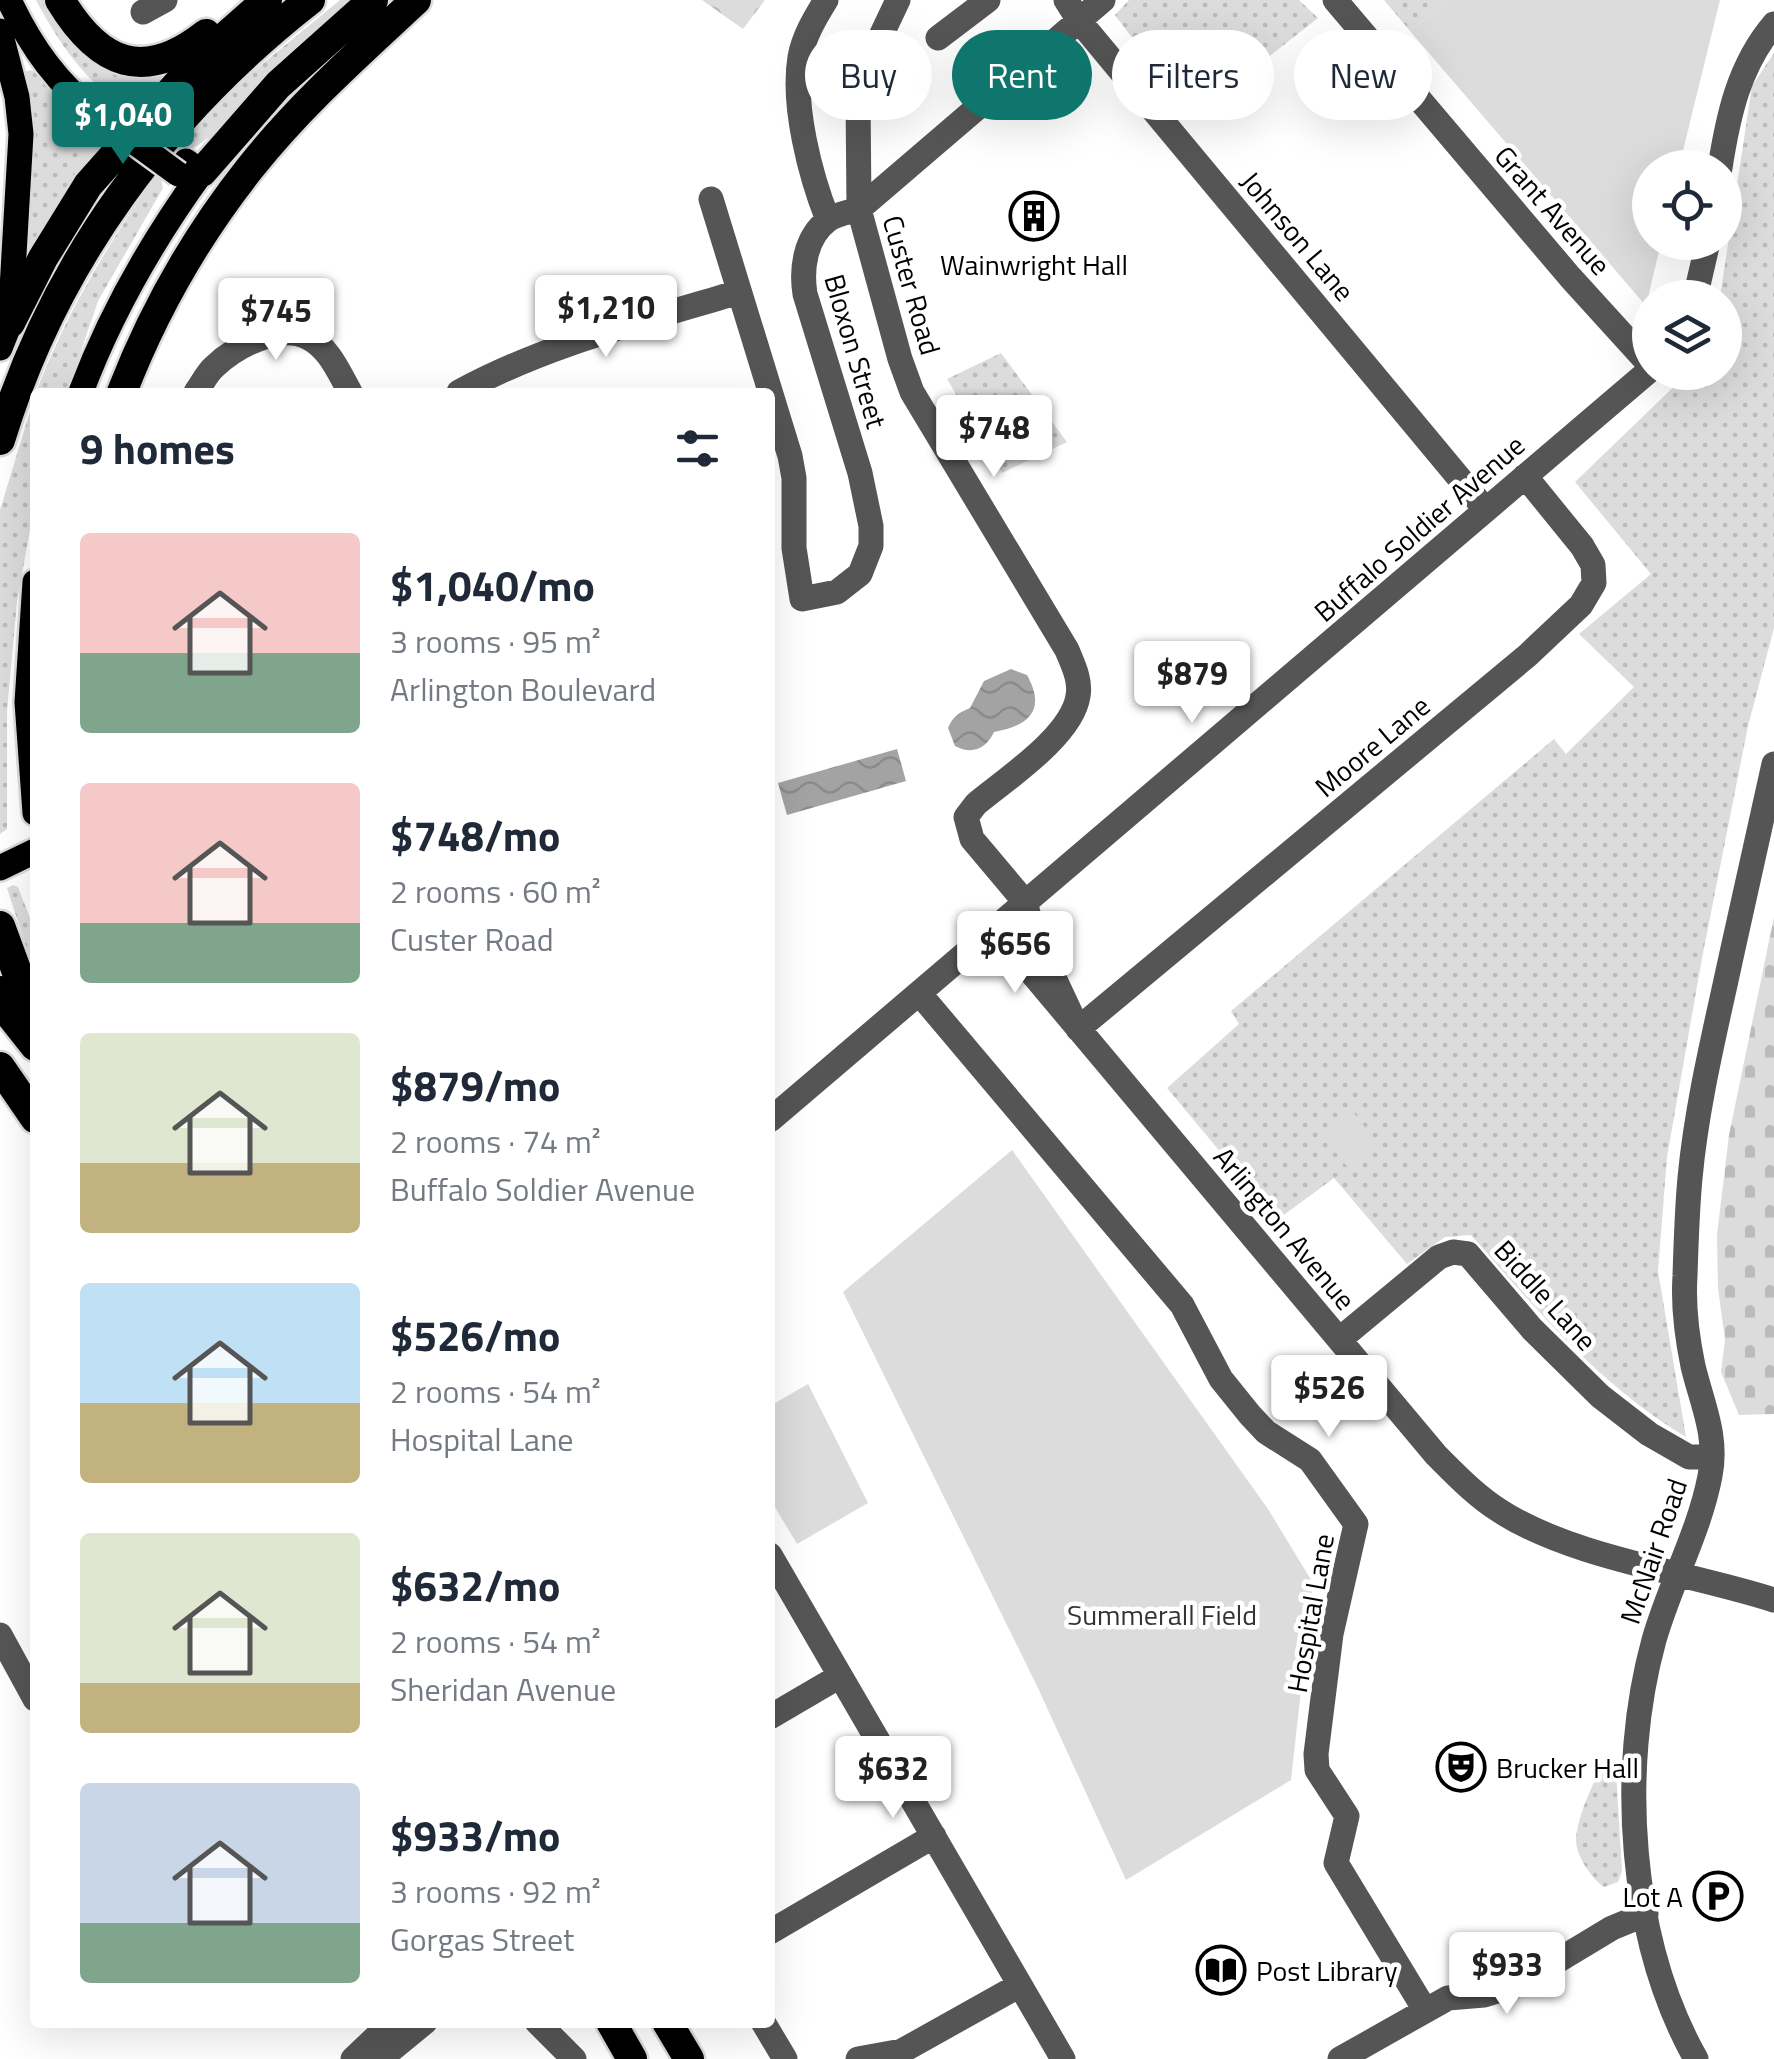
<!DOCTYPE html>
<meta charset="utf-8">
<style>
body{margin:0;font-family:"Titillium Web",sans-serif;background:#f2f2f3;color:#1f2937;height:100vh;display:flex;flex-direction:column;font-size:38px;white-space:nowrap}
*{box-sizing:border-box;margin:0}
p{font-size:32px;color:#747a83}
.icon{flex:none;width:55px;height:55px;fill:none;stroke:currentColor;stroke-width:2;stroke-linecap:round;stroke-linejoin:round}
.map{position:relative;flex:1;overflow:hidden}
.side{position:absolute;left:30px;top:388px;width:745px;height:1640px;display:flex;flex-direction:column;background:#fff;border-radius:10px;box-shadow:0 10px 40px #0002}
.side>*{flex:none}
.top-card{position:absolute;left:805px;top:30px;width:818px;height:90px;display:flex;gap:20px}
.tools{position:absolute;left:1632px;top:150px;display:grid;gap:20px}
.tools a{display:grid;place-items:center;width:110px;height:110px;border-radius:50%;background:#fff;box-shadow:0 10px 40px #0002;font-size:50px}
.price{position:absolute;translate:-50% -85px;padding:0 22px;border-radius:10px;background:#fff;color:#222;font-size:32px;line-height:65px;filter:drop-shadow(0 2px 5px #0008)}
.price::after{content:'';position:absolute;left:50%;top:60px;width:30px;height:22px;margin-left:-15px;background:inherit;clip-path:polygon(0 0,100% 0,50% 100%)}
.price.active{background:#0f766e;color:#fff}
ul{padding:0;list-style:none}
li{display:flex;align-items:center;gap:30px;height:250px;padding:0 50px}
li span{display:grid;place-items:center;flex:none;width:280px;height:200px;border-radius:10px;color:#555}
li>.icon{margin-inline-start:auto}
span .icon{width:120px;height:120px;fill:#fffc;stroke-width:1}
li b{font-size:42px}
h2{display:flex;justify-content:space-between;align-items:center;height:120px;padding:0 50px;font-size:42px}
.tag{padding:0 35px;border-radius:45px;background:#fff;box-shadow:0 10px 40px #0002;font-size:35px;line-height:90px}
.tag.active{background:#0f766e;color:#fff}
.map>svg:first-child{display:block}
</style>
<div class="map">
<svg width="1774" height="2059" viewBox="0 0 1774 2059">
<defs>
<pattern id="grass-dots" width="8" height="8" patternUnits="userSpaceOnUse" patternTransform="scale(2.5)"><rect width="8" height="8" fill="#dcdcdc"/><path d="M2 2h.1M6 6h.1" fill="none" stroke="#bbb" stroke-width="1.8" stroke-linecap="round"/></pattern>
<pattern id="forest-crowns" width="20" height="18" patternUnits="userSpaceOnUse" patternTransform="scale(2.5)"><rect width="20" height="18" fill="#dcdcdc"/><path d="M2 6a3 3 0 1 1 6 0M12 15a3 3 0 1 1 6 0" fill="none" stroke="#bbb"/></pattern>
<pattern id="cemetery-stones" width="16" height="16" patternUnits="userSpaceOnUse" patternTransform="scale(2.5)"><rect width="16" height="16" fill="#dcdcdc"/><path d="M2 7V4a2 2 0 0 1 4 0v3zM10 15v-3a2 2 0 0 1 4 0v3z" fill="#bbb"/></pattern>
<pattern id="water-waves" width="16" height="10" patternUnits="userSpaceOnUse" patternTransform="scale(2.5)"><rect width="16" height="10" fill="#a3a3a3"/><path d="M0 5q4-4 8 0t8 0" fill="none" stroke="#8b8b8b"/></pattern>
</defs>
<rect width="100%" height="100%" fill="#fff"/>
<path fill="url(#grass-dots)" d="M36,0h14l19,32 106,36 -144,189 -4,-2 -4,-183 9,-2 42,40 20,14 18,-25c-34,-29 -55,-59 -76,-99z
M340,0h15l-126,123 -42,30 -8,-6 60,-64z
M1129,0h170l19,18 -126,99 -77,-102z
M1384,0h61l-35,31z
M1774,53v575l-26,98 -46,232 -35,199 -9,114 28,166c-86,-51 -149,-127 -215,-202l-26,2 -38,27 -73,-86 -57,42 -110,-132 72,-64 -8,-13 323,-272 12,15 68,-67 -55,-53 72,-60 -76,-92 113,-109 37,-1v-74l-5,-1 32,-211z
M155,177l6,2 2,9 -65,113 -31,91h-31c30,-78 71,-147 119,-215z
M1001,353l66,89 -65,31 -55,-94z
M35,395v107l-18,100 -10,109v118l-7,5v-324z
M13,885l5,2 17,44v44l-28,-87z
M1604,1765h9l3,6 6,100 -4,11 -14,5c-12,-8 -28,-31 -28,-47 1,-22 16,-57 28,-75z"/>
<path fill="url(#forest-crowns)" d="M702,0h63l-22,29z"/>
<path fill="url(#cemetery-stones)" d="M1774,917v497l-35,1 -18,-43 4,-32 -7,-52 -1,-53 12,-100z"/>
<path fill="#dcdcdc" d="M1445,0h275l-41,167 -29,1v74l11,1 -15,63 -236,-275z
M1354,1113l25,32 -30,24 -25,-32z
M1012,1150l256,359 45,74 -22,197 -165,100 -89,-194 -194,-394z
M808,1384l60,119 -71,41 -27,-45v-93z"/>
<path fill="url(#water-waves)" d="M1011,669l16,6c20,36 1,51 -33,57 -8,17 -22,23 -39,14l-7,-18c5,-12 11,-15 22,-20l14,-27z
M897,749l9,32 -119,34 -9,-32z"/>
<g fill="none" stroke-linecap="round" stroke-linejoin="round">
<g stroke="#dbdbdb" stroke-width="30">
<path id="major" d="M9,0c22,47 49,85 91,117
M0,31l17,66 4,37 -11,189 -10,25
M81,392c30,-80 71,-151 121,-220l-16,-11
M35,582l-8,120 8,111
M0,868l35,-17"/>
</g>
<g stroke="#dbdbdb" stroke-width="35">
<path id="highway" d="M60,0c39,65 84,83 146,34
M202,172l76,-87 95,-85
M10,323l33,-65 45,-73 111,-125 68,-60
M122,392c31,-80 74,-156 128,-224 49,-62 109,-115 166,-168
M0,440c54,-178 164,-326 310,-440
M0,926l35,95
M0,991l8,21 27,34
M0,1067l35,51
M611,2022l21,37
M667,2022l22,37"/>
</g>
<path stroke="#555" stroke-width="25" d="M826,0c-11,18 -22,36 -26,57 -8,48 10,118 28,163
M898,0l-36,76 -4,19 1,114 41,150 12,33 155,258c6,15 14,30 11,46 -6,40 -72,83 -102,108l-10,13 6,22 53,63 9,33 44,94
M1066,0l14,22 405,487
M1335,0l235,277 80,88
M143,12l22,-12
M938,38l50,-38
M1720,168c8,-52 19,-103 54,-144
M711,199l79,257 4,22v70l8,51 35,-7 23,-18 11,-28v-20l-11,-53 -55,-179c-4,-25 0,-57 23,-74 8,-6 22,-8 31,-11l244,-209
M1695,298l13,-56
M196,392c6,-8 11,-19 18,-25 21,-20 65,-44 93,-30 22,10 32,36 43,55
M459,392c88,-48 184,-71 280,-100
M994,928l442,527c20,20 40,41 64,56 72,47 191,62 274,89
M919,993l263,312 39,74 29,36 16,17 44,28 46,64 -25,110 -15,120 1,16 30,46 -11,47 89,147
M1078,1029l450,-374 53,-50 13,-22 -1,-18 -11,-19 -57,-70
M770,1120l880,-750
M1340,1339l99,-82 14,-5 15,2 64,75 68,67 49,38 40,23h23
M770,1555l293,504
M0,1635l35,64
M770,1717l70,-41
M770,1932l164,-96
M537,2022l37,37
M763,2022l22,37
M353,2059l39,-37
M380,2059l45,-37
M858,2059l44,-8 118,-66
M1340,2059l108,-61 36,-3 35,-11 93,-56 34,-14
M1696,2059c-67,-119 -78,-289 -42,-419 16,-56 45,-107 56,-164 8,-40 -8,-72 -17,-110 -6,-29 -10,-61 -8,-90 1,-33 2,-66 5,-98 6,-65 21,-130 35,-193 16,-74 33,-148 49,-221"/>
<use href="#major" stroke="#000" stroke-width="25"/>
<use href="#highway" stroke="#000" stroke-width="30"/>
<g stroke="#dbdbdb" stroke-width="30" stroke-linecap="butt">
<path id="major-bridge" d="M100,117l78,57"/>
</g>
<use href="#major-bridge" stroke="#000" stroke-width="25"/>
</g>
<defs>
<g id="building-ring" transform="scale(2.5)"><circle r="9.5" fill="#fff" stroke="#000" stroke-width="1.5"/><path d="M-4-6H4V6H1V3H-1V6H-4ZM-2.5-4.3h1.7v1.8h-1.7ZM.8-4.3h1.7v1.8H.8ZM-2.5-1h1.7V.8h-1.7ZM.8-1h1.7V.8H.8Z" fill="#000"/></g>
<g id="theatre-ring" transform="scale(2.5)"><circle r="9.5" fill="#fff" stroke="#000" stroke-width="1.5"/><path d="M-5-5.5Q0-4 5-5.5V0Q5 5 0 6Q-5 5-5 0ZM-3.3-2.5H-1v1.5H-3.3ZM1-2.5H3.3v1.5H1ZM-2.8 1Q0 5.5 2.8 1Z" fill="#000"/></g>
<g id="parking-ring" transform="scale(2.5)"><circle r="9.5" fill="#fff" stroke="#000" stroke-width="1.5"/><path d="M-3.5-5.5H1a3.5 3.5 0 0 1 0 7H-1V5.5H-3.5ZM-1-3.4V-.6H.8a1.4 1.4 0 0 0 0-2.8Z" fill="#000"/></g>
<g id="library-ring" transform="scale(2.5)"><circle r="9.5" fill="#fff" stroke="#000" stroke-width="1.5"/><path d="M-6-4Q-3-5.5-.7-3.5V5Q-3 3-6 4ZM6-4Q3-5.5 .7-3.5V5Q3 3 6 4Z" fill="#000"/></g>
</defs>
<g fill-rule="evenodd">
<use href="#building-ring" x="1034" y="216"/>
<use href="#theatre-ring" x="1461" y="1767"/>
<use href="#parking-ring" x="1718" y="1896"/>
<use href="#library-ring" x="1221" y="1970"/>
</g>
<g text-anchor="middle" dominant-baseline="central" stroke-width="9" stroke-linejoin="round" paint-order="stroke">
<g font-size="28" fill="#000" stroke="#fff">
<text transform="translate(1553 210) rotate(49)">Grant Avenue</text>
<text transform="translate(1298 236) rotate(50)">Johnson Lane</text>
<text transform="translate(912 285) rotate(74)">Custer Road</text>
<text transform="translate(856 351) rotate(74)">Bloxon Street</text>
<text transform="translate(1419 528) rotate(-41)">Buffalo Soldier Avenue</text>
<text transform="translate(1372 746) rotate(-40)">Moore Lane</text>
<text transform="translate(1285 1228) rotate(50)">Arlington Avenue</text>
<text transform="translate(1546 1295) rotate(48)">Biddle Lane</text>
<text transform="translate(1653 1551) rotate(-71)">McNair Road</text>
<text transform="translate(1310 1613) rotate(-80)">Hospital Lane</text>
</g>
<g font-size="28" fill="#000" stroke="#fff" text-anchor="start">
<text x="1034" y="264" text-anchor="middle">Wainwright Hall</text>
<text x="1496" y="1767">Brucker Hall</text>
<text x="1683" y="1896" text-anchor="end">Lot A</text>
<text x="1256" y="1970">Post Library</text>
</g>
<g font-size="28" fill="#333" stroke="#fff">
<text x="1162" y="1614">Summerall Field</text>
</g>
</g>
</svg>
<div class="tools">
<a><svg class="icon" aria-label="locate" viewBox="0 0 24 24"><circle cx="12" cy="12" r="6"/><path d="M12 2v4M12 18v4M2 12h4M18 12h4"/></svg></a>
<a><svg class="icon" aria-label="layers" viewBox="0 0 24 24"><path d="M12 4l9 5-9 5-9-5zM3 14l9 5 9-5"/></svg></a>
</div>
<b class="price active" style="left:123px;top:167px">$1,040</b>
<b class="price" style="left:606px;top:360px">$1,210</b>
<b class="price" style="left:276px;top:363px">$745</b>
<b class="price" style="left:994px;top:480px">$748</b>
<b class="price" style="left:1192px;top:726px">$879</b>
<b class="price" style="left:1015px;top:996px">$656</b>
<b class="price" style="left:1329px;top:1440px">$526</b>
<b class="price" style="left:893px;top:1821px">$632</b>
<b class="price" style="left:1507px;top:2017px">$933</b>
<div class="top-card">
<a class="tag">Buy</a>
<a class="tag active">Rent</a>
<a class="tag">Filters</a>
<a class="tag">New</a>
</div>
<section class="side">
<h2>9 homes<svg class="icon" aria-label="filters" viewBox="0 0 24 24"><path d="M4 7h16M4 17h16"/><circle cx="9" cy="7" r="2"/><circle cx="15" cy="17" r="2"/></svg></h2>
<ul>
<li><span style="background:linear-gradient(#f6c9c9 60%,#7fa58c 0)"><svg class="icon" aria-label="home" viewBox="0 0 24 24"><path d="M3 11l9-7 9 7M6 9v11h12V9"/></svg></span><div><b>$1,040/mo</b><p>3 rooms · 95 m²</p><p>Arlington Boulevard</p></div></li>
<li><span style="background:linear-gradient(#f6c9c9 70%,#7fa58c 0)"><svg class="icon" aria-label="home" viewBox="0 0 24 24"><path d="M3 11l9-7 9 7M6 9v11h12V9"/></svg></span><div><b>$748/mo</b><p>2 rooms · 60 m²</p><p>Custer Road</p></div></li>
<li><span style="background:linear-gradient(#dfe7d0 65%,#c2b280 0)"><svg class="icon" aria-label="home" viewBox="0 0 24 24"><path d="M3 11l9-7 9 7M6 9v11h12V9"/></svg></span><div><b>$879/mo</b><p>2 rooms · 74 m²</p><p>Buffalo Soldier Avenue</p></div></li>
<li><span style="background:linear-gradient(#bfe0f5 60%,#c2b280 0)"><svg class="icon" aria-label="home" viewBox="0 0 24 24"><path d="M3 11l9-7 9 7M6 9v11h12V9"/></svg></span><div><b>$526/mo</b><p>2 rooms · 54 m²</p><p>Hospital Lane</p></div></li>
<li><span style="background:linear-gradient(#dfe7d0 75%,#c2b280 0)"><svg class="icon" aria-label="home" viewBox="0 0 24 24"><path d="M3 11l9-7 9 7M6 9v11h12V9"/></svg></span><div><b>$632/mo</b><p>2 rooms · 54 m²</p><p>Sheridan Avenue</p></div></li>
<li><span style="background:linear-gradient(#c9d6e8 70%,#7fa58c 0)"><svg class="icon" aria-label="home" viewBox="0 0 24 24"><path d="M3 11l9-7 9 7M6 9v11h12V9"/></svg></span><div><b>$933/mo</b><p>3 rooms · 92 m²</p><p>Gorgas Street</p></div></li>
</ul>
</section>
</div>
